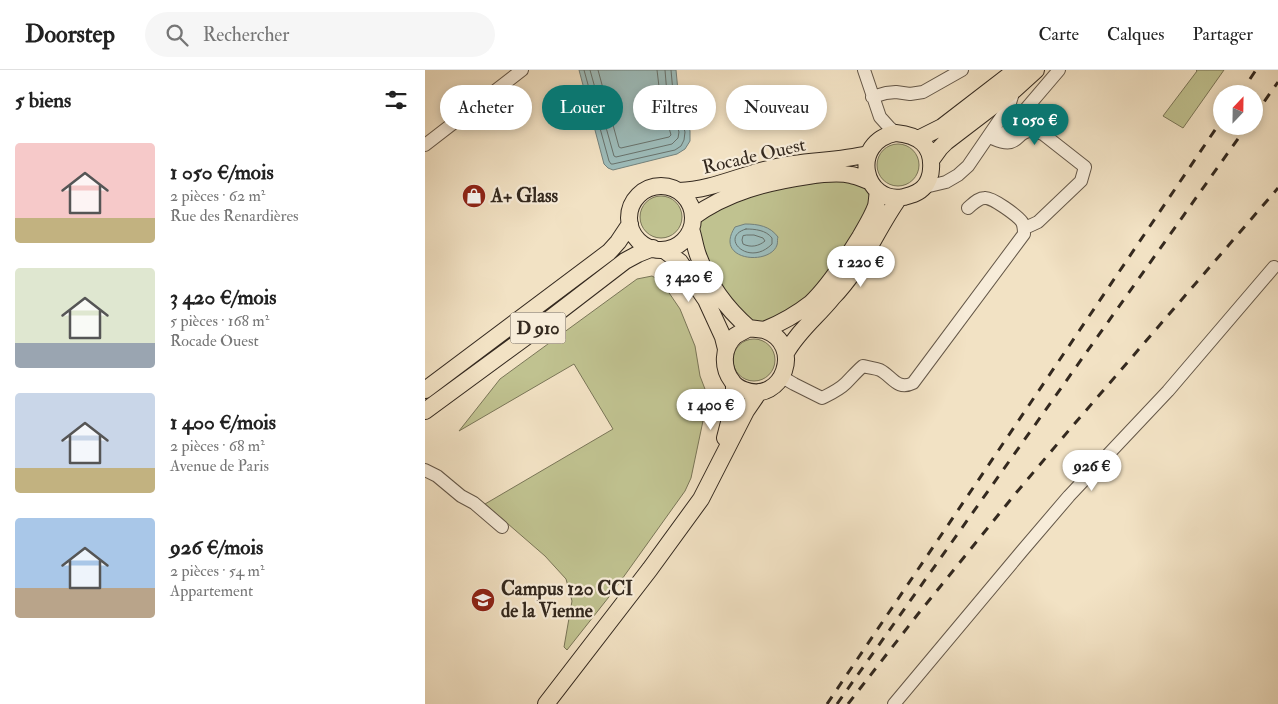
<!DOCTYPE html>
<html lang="fr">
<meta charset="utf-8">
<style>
body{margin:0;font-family:"IM FELL Double Pica",serif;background:#f6f6f6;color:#222;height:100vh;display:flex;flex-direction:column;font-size:19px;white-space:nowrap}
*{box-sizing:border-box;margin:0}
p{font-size:16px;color:#767676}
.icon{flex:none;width:28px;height:28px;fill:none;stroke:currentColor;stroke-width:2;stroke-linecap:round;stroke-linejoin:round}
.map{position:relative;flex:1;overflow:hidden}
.panel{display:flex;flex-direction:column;background:#fff;width:425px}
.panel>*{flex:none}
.top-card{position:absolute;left:15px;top:15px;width:475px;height:45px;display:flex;gap:10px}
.needle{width:32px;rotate:22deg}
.buttons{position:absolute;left:788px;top:15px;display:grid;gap:10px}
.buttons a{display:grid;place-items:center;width:50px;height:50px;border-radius:50%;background:#fff;box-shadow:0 2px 8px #0003;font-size:25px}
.price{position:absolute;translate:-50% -42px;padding:0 11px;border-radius:18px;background:#fff;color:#222;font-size:16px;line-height:32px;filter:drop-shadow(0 1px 2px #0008)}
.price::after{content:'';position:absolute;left:50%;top:30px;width:15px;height:11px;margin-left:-8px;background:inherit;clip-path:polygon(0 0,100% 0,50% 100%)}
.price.current{background:#0f766e;color:#fff}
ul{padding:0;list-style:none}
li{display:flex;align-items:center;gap:15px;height:125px;padding:0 15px}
li span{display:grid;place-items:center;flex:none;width:140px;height:100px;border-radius:5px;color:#555}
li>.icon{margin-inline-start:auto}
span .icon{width:60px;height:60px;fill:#fffc;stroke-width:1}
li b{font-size:21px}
h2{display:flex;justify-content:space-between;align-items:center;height:60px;padding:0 15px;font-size:21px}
.tag{padding:0 18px;border-radius:22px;background:#fff;box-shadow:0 2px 8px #0003;font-size:18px;line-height:45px}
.tag.current{background:#0f766e;color:#fff}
header{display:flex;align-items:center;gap:30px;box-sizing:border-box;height:70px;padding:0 25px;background:#fff;border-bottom:1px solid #e0e0e0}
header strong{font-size:24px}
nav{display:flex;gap:28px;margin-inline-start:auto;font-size:18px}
.search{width:350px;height:45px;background:#f6f6f6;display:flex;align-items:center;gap:12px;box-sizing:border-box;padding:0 18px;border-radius:28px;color:#767676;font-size:19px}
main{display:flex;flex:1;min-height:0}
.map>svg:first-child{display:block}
</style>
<header>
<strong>Doorstep</strong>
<div class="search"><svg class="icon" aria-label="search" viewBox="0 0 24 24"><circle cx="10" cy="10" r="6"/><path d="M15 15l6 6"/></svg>Rechercher</div>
<nav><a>Carte</a><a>Calques</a><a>Partager</a></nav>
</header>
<main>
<section class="panel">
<h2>5 biens<svg class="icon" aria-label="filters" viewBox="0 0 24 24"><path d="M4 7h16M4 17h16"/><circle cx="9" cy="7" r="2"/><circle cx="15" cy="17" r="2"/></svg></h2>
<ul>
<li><span style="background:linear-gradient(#f6c9c9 75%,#c2b280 0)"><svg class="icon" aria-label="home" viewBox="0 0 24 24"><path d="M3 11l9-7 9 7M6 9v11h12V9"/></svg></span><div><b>1 050 €/mois</b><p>2 pièces · 62 m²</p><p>Rue des Renardières</p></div></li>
<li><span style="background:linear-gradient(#dfe7d0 75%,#9aa5b1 0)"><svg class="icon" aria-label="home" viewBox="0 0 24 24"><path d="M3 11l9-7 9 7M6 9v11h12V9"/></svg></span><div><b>3 420 €/mois</b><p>5 pièces · 168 m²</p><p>Rocade Ouest</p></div></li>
<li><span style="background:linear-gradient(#c9d6e8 75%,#c2b280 0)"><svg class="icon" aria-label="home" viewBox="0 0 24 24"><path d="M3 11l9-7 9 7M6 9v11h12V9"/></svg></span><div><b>1 400 €/mois</b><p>2 pièces · 68 m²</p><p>Avenue de Paris</p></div></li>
<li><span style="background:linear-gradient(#a9c7e8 70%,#b9a48a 0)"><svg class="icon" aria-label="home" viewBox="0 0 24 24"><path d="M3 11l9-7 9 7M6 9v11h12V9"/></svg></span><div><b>926 €/mois</b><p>2 pièces · 54 m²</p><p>Appartement</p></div></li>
</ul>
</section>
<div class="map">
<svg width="853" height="634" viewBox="0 0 853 634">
<rect width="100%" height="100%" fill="#f2e2c4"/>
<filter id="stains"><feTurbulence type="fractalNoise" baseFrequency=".004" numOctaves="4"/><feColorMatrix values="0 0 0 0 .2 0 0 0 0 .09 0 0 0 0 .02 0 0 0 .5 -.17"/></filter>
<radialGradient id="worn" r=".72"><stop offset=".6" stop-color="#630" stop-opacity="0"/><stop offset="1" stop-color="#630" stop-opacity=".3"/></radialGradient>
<path fill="#c0c290" stroke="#7a7658" d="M771,0h28l-41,58 -20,-12 34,-45z
M452 95a21 21 0 1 1 42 0a21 21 0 1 1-42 0Z
M415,110l21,4 6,6 3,7v9l-24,42 -38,50 -46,26 -18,-6 -28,-39 -19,-43 3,-12 6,-10 15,-9 50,-16z
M215 147a21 21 0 1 1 42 0a21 21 0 1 1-42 0Z
M227,206l9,5 19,28 15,37 5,30 8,21 -17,81 -6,13 -73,102 -45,57 -3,-3 8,-46 -6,-22 -21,-23 -60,-52 128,-75 -39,-65 -115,67 41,-52 137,-100z
M308 290a21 21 0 1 1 42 0a21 21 0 1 1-42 0Z"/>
<path fill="#9dbcba" stroke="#73817c" d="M154,0h97l2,21 12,40v10l-5,8 -8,5 -64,16 -5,-2 -4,-4z
M320,154c13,0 25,2 33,13 -1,2 0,5 -1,8 -7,21 -64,16 -42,-18z"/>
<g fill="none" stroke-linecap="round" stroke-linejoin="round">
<path stroke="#68726c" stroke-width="1" d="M159,0l25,91 2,3h2l62,-14 6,-4 3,-6 1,-8 -12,-40 -2,-22
M165,0l24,86 2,1 56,-13 6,-6 1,-6 -12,-38 -2,-24
M173,0l21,77 2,1 48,-11 2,-2 -11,-40 -3,-25
M321,159c9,0 20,1 26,9v6c-23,24 -54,-7 -26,-15z
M322,165h7l9,3 2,3c-6,5 -14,7 -22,3l-1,-4 1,-4z"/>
<g stroke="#645748" stroke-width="14">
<path id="minor" d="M439,0l16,47 9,10 7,6
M447,27l14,-4 10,-1 14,2 13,-2 39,-22
M566,67l3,2 5,-1 8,-7 52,-61
M569,69c26,11 21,-8 37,-8 4,0 8,2 12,3l42,33 -4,14 -43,41 -13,6
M0,75l97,-75
M500,117l21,-5 12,-7 10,-9 41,-60 5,-16
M357,307l12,7 28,14c8,-4 17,-8 24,-15 6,-6 11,-12 17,-17 6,2 12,2 17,4 12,6 17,21 33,13l111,-149c0,-4 0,-8 -2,-12 -4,-6 -30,-25 -37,-24 -7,0 -12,6 -17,10
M0,400l12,6 24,20 13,7 28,24
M469,634l128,-153 47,-55 99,-105 106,-124"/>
</g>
<g stroke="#34291f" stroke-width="18">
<path id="major" d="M471,63c22,2 37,12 35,36 0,6 -3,14 -7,18 -5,6 -13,8 -20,10 -41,8 -55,-55 -8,-64z
M493,69l24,-12 74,-57
M507,89l8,-11 6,-6 68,-52 22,-20
M204 148a32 32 0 1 1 64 0a32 32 0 1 1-64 0Z
M254,121c32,-1 62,-16 93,-23 32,-8 64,-6 96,-14
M268,147c34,-25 74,-35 115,-41 14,-2 30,-4 43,-1 6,1 12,4 18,6
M266,159c3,9 4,18 7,26 10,28 29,54 51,73
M239,180l16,12 26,38 17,37 3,12
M324,258c4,1 11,1 15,2 41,14 19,75 -20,60 -5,-2 -9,-4 -12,-9 -10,-13 -10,-33 3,-45 4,-3 10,-5 14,-8z
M339,260c17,-7 33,-16 47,-27 18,-17 36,-45 49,-66 5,-9 12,-20 16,-31 1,-4 1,-10 2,-15
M361,283c12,-22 32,-37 47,-56 9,-9 17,-20 24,-30 15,-22 26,-47 42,-69
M0,320l184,-138 9,-10 12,-18
M0,341l105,-77 95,-73 13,-7 15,-6
M300,368l9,-35v-18
M121,634l104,-135 51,-70 45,-88 13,-19"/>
</g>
<use href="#minor" stroke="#f7ecd9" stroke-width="12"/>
<use href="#major" stroke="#f2e2c4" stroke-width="16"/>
<path stroke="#34291f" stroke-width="3" stroke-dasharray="9 9" stroke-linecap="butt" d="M815,24l16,-24
M829,46l24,-34
M402,634l394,-583
M412,634l410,-578
M423,634l70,-90 98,-121 54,-64 208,-241"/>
</g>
<defs>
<g id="shop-disc" transform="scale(1.25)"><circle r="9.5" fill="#8f2418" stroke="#f7ecd9"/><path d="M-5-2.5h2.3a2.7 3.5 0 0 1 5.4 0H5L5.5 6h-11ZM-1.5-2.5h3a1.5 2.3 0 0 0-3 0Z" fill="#fff"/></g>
<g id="university-disc" transform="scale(1.25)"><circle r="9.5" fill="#8f2418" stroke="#f7ecd9"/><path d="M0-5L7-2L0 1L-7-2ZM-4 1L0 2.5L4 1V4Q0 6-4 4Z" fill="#fff"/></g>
</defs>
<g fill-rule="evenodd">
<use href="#shop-disc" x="49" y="126"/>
<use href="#university-disc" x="58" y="530"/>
</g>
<g text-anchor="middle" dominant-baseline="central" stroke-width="4.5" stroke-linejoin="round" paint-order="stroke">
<rect fill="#f7ecd9" stroke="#6e6457" stroke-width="1" x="85.5" y="242.5" width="55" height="31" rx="4"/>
<g font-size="18" font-weight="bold" fill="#34291f">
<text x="113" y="258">D 910</text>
</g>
<g font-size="19" fill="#34291f" stroke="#f7ecd9">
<text transform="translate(329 86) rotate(-13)">Rocade Ouest</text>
</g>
<g font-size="19" font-weight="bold" fill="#34291f" stroke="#f7ecd9" text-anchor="start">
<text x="66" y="126">A+ Glass</text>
<text x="76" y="519">Campus 120 CCI<tspan x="76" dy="22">de la Vienne</tspan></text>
</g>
</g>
<rect width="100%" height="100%" filter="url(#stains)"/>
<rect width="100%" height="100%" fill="url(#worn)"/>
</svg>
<div class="buttons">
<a><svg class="needle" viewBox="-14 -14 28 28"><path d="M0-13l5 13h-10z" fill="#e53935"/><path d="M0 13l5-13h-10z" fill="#767676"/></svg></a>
</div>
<b class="price current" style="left:610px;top:76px">1 050 €</b>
<b class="price" style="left:436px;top:218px">1 220 €</b>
<b class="price" style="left:264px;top:233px">3 420 €</b>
<b class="price" style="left:286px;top:361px">1 400 €</b>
<b class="price" style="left:667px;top:422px">926 €</b>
<div class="top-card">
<a class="tag">Acheter</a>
<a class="tag current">Louer</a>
<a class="tag">Filtres</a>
<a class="tag">Nouveau</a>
</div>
</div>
</main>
